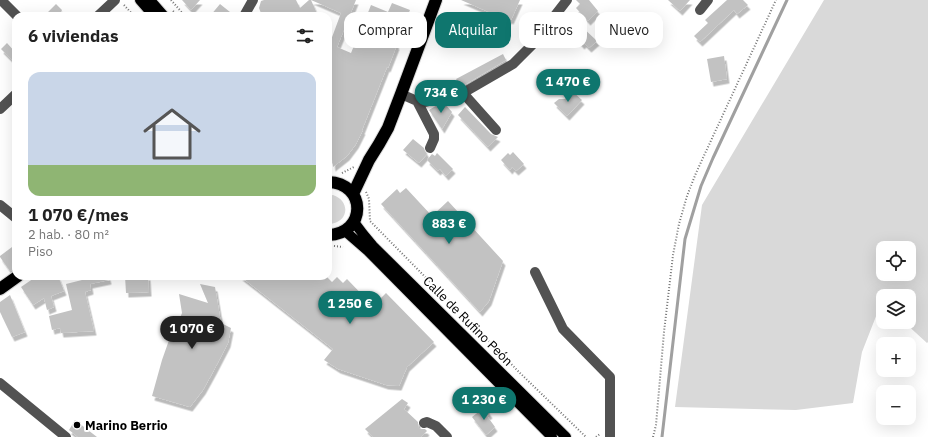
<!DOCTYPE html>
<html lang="es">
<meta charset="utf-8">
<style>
body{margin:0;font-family:"IBM Plex Sans",sans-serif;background:#f6f6f6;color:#222;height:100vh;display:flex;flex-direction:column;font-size:15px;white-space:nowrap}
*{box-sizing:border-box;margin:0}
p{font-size:13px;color:#767676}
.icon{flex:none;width:22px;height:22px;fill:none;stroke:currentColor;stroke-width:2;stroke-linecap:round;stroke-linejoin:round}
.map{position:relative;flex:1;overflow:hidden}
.panel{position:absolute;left:12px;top:12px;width:320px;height:268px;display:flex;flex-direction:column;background:#fff;border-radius:12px;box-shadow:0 4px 16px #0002}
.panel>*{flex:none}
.hud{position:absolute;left:344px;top:12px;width:380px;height:36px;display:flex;gap:8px}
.controls{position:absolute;left:876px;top:241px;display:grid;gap:8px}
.controls a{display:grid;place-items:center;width:40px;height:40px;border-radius:8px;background:#fff;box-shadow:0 4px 16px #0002;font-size:20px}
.price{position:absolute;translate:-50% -34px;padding:0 9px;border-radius:14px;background:#0f766e;color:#fff;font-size:13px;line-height:26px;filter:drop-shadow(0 1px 2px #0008)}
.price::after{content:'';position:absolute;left:50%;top:24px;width:12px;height:9px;margin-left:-6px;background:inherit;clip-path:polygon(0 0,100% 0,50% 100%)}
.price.current{background:#222;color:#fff}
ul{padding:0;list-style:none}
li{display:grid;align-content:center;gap:8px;height:212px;padding:0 16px}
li+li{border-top:1px solid #e0e0e0}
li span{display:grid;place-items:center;height:124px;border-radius:12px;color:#555}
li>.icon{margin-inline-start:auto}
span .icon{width:72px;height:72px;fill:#fffc;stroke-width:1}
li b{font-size:17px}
h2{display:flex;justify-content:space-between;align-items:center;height:48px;padding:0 16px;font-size:17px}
.tag{padding:0 14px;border-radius:12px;background:#fff;box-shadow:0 4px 16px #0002;font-size:14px;line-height:36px}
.tag.current{background:#0f766e;color:#fff}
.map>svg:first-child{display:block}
</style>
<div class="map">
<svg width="928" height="437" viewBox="0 0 928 437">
<defs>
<filter id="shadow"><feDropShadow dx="2.5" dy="4.5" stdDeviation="0" flood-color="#0004"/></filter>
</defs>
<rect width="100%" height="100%" fill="#fff"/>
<path fill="#d9d9d9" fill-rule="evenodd" d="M824,0h104v342l-1,1 -23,-21h5v-26h-26v6l-1,-1 -20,51 -9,51 -57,7 -121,-3 27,-202zM883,248h26v26h-26z
M333,195c18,6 16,28 -4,29h-1v-28z"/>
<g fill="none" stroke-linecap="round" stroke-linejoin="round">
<path stroke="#a0a0a0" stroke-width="3" d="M662,437l23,-198 16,-53 12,-28 74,-158"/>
</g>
<path fill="#c2c2c2" filter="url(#shadow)" d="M182,0h18l-9,10z
M264,0h32l4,8 9,-8h47l-19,47 14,6 9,-22 8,3 6,-16 -7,-3 4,-10 17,7 4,-9 18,7 -14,35h1l-9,23 -1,-1 -25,63h1l-7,14 -9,12 -14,11 -1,-8h-4v-111l13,-35 -30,-13 7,16h-56l-3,-8 2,-7z
M461,0h59l-9,20 -2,-1 -1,2h-1l-1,1 -3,-1 -1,3 -13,-6 2,-5z
M576,0h13l9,11 -10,10 -12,-13 4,-4z
M668,0h22l-10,11z
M727,0h16l5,5 -11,9 -3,-4 -34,32 -6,-6 14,-13 -3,-3z
M56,4l6,6 -1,2 4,4h-21z
M220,4l15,12h-25z
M579,24l18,17 -8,7 -5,-5 -2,2 -12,-13z
M7,43l9,10v11l-15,-15z
M503,54l3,6 -45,27 -5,-8z
M724,56l3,23 -16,3 -4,-23z
M572,91l10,9 -15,16 -13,-13 5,-4h6z
M445,104l7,8 -10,17 -13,-19 5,-3 2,-1 1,1 3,-2 2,1z
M465,107l26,27 7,3 -10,10 -30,-32z
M413,139l11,9 1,3 2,3 -8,9 -16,-13z
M513,152l11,12 -8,7 -4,-4 -2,3 -9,-10 7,-7 2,2z
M437,153l16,16 -7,7 -6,-7 -2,2 -11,-11 5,-6 3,2z
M406,188l26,28 16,-15 55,60 -14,40 -9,11 -99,-108 16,-15 3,4z
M16,244v23l-6,4 -10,-14v-1z
M37,276h21l6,15 -13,5 3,11 -7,3 -3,-12 -11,7 -12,-18z
M81,276h27l1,4 -19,4 1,6 -6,2 9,39 -33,2 -1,-5 -8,2 -3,-14 23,-6 -6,-26 16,-4z
M125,276h23l1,16 -23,1z
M240,276h86l6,6 5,-5 6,6 4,-4 26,27 13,-13 48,49 -27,25 -8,19 -13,-1 -48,-16 -14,-9 9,-11z
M200,284l15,3 6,36 10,5 -3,15 -14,27 -11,20 -13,17 -38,-11 10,-36 12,-34 2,2 6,-15 -3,-19 29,9z
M10,295l15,37 -13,5 -12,-25v-10z
M402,399l6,4 -4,6 14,13v3l1,3 3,1h3l2,2 -6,6h-48l-8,-8 5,-4z
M485,407l5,7 -3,2 8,11 -9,8 -14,-18z
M75,420l22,17h-19l-9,-7z"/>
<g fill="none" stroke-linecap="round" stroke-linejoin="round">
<g stroke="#dbdbdb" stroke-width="12">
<path id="major" d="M140,0l14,16
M150,0l14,16
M354,222l9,12 10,12 193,191
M345,231l23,20 184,186"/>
</g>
<g stroke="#dbdbdb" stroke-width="14">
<path id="highway" d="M328,182c39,1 39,52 0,53
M353,194l16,-34 10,-16 9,-16 13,-34 35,-94
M0,289l18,-13"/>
</g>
<path stroke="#747474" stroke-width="2" stroke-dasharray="1 2" stroke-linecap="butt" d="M171,0l14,16
M124,5l10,11
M173,11l5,5
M342,173l12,-6
M366,192l3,7 1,22 150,152 66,64
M334,246l9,1
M596,437l4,-3
M653,437l3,-12 8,-93 9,-77 6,-31 8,-28 9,-23 80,-173"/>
<path stroke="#525252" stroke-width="10" d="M1,0l16,16
M700,10l8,-10
M98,16l17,-16
M244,16l9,-16
M463,93l33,37
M401,94l16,7 8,1 38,-9 50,-29 19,-19 35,-45
M417,101l17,33v5l-4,9
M0,109l16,-15
M0,205l16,13
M535,272l28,57 47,48v60
M0,383l66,54
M424,423l3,-1 9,4 11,11"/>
<use href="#major" stroke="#000" stroke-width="10"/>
<use href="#highway" stroke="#000" stroke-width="12"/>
</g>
<circle fill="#000" stroke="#fff" stroke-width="1.5" cx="77" cy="425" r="4"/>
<g text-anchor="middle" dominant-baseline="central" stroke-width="4" stroke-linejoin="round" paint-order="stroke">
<g font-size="13" fill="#000" stroke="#fff">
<text transform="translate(468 321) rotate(45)">Calle de Rufino Peón</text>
</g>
<g font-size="13" font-weight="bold" fill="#000" stroke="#fff" text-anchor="start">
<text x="85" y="425">Marino Berrio</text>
</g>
</g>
</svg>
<div class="controls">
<a><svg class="icon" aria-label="locate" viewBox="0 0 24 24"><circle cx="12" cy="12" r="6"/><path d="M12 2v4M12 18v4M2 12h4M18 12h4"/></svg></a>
<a><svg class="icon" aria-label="layers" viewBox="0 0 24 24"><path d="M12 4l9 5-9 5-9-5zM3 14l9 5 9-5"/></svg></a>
<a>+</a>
<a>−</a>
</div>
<b class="price" style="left:568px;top:103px">1 470 €</b>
<b class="price" style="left:441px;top:114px">734 €</b>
<b class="price" style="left:449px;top:245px">883 €</b>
<b class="price" style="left:350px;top:325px">1 250 €</b>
<b class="price current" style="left:192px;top:350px">1 070 €</b>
<b class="price" style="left:484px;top:421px">1 230 €</b>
<div class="hud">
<a class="tag">Comprar</a>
<a class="tag current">Alquilar</a>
<a class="tag">Filtros</a>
<a class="tag">Nuevo</a>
</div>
<section class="panel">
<h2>6 viviendas<svg class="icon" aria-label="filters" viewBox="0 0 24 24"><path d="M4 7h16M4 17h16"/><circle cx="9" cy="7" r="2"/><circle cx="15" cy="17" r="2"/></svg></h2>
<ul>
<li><span style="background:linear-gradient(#c9d6e8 75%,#8fb573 0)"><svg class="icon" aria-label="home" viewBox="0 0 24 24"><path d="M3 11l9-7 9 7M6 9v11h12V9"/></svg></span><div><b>1 070 €/mes</b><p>2 hab. · 80 m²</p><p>Piso</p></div></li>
</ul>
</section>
</div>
